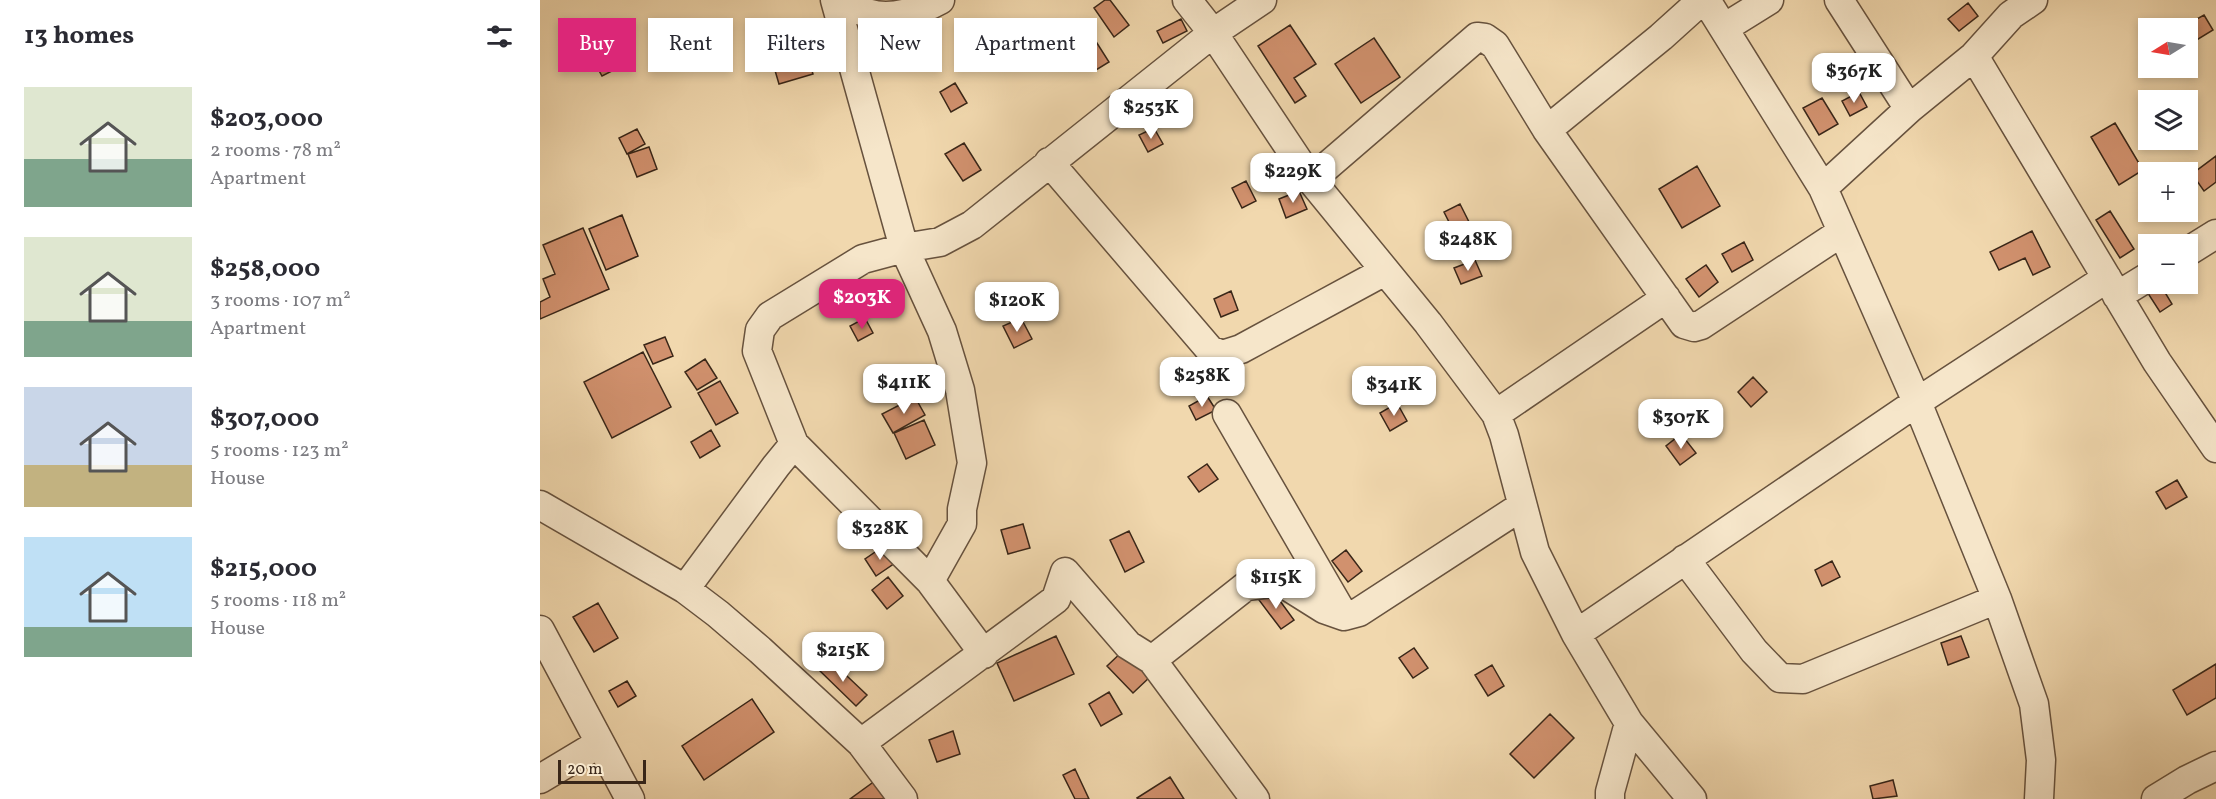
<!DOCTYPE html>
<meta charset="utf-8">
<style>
body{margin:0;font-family:Vollkorn,serif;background:#f2f2f3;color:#2b2b33;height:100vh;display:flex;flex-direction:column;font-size:22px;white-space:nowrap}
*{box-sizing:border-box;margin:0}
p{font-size:20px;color:#7c7c81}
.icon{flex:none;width:33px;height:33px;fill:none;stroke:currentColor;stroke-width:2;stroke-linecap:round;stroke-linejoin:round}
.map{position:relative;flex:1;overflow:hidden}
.details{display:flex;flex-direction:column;background:#fff;width:540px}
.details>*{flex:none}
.hud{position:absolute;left:18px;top:18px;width:570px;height:54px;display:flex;gap:12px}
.needle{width:39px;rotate:259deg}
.buttons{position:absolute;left:1598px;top:18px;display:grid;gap:12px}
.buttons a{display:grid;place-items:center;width:60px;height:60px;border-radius:0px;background:#fff;box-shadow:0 3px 9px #0003;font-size:30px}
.scale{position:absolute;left:18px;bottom:15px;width:88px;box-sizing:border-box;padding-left:6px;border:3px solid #392618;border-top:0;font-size:16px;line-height:21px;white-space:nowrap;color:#392618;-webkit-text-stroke:4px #f6e6ca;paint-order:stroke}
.price{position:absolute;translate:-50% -51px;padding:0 14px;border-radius:12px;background:#fff;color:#222;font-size:20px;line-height:39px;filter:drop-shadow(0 2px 3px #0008)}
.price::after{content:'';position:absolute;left:50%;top:36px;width:18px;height:14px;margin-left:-9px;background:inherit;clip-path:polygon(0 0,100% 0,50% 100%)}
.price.selected{background:#db2777;color:#fff}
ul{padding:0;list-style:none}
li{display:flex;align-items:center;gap:18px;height:150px;padding:0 24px}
li span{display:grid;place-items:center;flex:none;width:168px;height:120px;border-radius:0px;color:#555}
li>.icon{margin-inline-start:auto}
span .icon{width:72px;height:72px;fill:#fffc;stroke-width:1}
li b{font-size:26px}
h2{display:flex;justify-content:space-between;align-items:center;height:72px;padding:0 24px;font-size:26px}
.tag{padding:0 21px;border-radius:0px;background:#fff;box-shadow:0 3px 9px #0003;font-size:21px;line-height:54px}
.tag.selected{background:#db2777;color:#fff}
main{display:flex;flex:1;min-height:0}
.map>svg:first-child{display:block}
</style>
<main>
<section class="details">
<h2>13 homes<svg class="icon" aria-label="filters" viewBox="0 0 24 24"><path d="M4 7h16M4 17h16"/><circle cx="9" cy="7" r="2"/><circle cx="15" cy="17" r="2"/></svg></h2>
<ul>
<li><span style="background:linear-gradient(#dfe7d0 60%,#7fa58c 0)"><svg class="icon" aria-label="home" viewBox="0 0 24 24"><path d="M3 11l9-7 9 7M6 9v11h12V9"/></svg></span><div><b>$203,000</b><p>2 rooms · 78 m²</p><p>Apartment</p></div></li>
<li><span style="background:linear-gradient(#dfe7d0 70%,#7fa58c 0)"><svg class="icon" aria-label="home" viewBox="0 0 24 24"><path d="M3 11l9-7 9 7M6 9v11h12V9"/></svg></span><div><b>$258,000</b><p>3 rooms · 107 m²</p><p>Apartment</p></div></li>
<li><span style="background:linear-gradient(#c9d6e8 65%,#c2b280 0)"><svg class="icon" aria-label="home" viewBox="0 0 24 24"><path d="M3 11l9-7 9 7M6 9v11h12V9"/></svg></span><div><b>$307,000</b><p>5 rooms · 123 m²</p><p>House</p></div></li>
<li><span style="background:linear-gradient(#bfe0f5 75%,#7fa58c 0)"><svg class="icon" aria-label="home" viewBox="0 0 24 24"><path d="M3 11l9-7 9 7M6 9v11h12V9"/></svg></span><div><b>$215,000</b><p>5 rooms · 118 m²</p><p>House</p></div></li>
</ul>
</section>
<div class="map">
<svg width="1676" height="799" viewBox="0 0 1676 799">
<rect width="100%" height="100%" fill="#f1d8ae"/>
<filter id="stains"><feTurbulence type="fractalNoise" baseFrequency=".00333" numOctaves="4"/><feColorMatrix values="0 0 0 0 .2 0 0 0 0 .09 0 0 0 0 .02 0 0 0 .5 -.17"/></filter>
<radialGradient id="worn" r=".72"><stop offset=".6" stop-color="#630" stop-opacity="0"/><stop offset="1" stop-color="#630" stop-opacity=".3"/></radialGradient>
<path fill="#d1916e" stroke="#392618" stroke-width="1.5" d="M565,0h5l19,25 -15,12 -20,-29z
M1428,3l10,13 -19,15 -11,-12z
M1664,15l9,15 -18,11 -9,-16z
M641,19l6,12 -24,12 -6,-12z
M257,23l16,51 -34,10 -15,-51z
M750,25l26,39 -22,14 12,18 -11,7 -37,-57z
M834,38l26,39 -39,26 -26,-39z
M555,40l14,22 -13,8 -14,-22z
M69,49l9,19 -16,8 -10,-18z
M415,83l12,20 -16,9 -11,-20z
M1319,92l8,15 -17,9 -8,-15z
M1282,98l16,26 -19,11 -16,-27z
M1575,123l28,47 -24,15 -28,-48z
M614,128l9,16 -15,8 -9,-17z
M97,129l8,15 -18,10 -8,-16z
M424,143l17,27 -18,11 -18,-27z
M109,147l8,22 -20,8 -9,-23z
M1676,156v26l-12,9 -12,-17z
M1157,166l23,40 -38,22 -23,-39z
M706,181l10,20 -14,7 -10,-20z
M759,191l8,18 -21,9 -7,-19z
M920,204l9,18 -16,8 -9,-18z
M1570,211l24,38 -14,9 -24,-38z
M82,215l16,41 -32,14 -17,-41z
M953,226l9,19 -19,9 -8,-20z
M43,228l26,61 -69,30v-17l10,-5 -7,-18 12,-5 -12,-29z
M1492,231l18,36 -17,8 -8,-17 -26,12 -9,-18z
M1204,242l9,18 -21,12 -10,-18z
M935,260l7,16 -21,8 -7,-16z
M1166,265l12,17 -19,15 -13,-18z
M1602,284h18l12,20 -12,8z
M691,291l7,19 -17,7 -7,-18z
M325,318l8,15 -15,8 -8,-15z
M481,318l11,21 -18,9 -11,-22z
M125,337l8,19 -20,8 -9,-19z
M103,352l28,55 -59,31 -28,-56z
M165,359l12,19 -20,12 -12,-18z
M1213,377l14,15 -16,15 -13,-15z
M180,381l18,32 -22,12 -18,-32z
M667,396l9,14 -20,10 -7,-14z
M375,397l10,18 -32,18 -11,-19z
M857,403l10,18 -17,10 -10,-18z
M384,420l11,25 -29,14 -12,-26z
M171,430l9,16 -20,12 -9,-16z
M1141,434l15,19 -16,12 -14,-19z
M667,464l11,15 -19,13 -11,-15z
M1637,480l10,17 -21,12 -10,-17z
M483,524l7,24 -22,6 -7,-24z
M589,531l15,31 -19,10 -15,-32z
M344,546l11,17 -19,13 -11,-17z
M806,550l16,21 -14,11 -16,-21z
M1292,561l8,16 -18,9 -7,-16z
M348,577l15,19 -16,13 -15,-19z
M732,590l22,30 -13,9 -22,-29z
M58,603l20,35 -24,14 -21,-35z
M516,636l18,38 -60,27 -17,-38z
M1421,636l8,21 -21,8 -7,-22z
M586,648l26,27 -19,18 -26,-27z
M874,648l14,20 -15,10 -14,-20z
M289,659l38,36 -11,11 -37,-36z
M1676,664v34l-29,17 -14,-25z
M952,665l12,21 -16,10 -13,-21z
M87,681l9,15 -18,11 -9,-16z
M569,692l13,22 -21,12 -12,-22z
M212,699l22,33 -70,48 -22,-34z
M1010,714l24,24 -40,40 -24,-24z
M413,731l7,23 -23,8 -8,-22z
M535,769l14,30h-14l-12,-24z
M630,777l14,22h-46l-1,-1z
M339,778l12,17 -6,4h-35z
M1353,780l4,16 -24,3 -3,-13z"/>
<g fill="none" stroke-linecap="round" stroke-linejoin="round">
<g stroke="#67523e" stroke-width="31">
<path id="minor" d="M295,0l69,248 38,83 18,59 12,73 -10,46v15l-32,57
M302,0c8,4 17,11 25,13 24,8 53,-2 73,-13
M647,0l26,33 98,147 117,143 68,91 8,21 31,117 41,82 53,89 63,76
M1166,0l117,188 94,214 80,197 37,105 7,56 -2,39
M1299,0l70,109
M1184,28l45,-28
M1434,56l183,306 59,86
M1007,130l114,-93 41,-37
M509,162l161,188 12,5 19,-6 144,-78
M771,180l166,-143 8,1 10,7 52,85 137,194 10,3 7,-2 141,-93
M1283,188l86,-79 65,-53 37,-41 22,-15
M1647,252l29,-18
M1577,296l31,-19
M687,414l117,202
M956,414l170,-116
M0,505l145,84 33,25 42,36 101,93 42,56
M1145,559l69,92 26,27 23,1 194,-80
M145,589l91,-123 18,-22
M0,630l90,169
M1036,634l341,-232 190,-124
M444,654l-54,-73 -136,-137 -37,-93 3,-21 10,-14 93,-57 41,-11 36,-6 32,-17 241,-192 49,-33
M612,660l103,139
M321,743l195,-144 9,-27 63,73 24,15 94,-74 35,-4 43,27 20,7 15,-4 163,-106
M0,779l60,-36
M1070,799v-7l19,-69
M1616,799l31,-19 29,-14"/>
</g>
<use href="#minor" stroke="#f6e6ca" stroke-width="28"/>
</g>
<rect width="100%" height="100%" filter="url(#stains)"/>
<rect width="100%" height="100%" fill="url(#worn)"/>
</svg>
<div class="buttons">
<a><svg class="needle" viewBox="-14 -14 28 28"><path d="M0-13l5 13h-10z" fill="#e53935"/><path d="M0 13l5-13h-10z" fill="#7c7c81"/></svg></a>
<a><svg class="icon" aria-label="layers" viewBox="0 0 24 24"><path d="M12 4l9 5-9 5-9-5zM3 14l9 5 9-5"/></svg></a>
<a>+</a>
<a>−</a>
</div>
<div class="scale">20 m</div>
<b class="price" style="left:1314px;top:104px">$367K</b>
<b class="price" style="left:611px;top:140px">$253K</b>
<b class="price" style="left:753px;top:204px">$229K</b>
<b class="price" style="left:928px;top:272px">$248K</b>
<b class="price selected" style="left:322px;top:330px">$203K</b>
<b class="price" style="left:477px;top:333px">$120K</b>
<b class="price" style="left:662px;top:408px">$258K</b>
<b class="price" style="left:364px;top:415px">$411K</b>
<b class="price" style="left:854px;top:417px">$341K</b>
<b class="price" style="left:1141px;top:450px">$307K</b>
<b class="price" style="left:340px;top:561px">$328K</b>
<b class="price" style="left:736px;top:610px">$115K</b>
<b class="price" style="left:303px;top:683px">$215K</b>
<div class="hud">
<a class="tag selected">Buy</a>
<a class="tag">Rent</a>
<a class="tag">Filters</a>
<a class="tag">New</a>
<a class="tag">Apartment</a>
</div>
</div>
</main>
